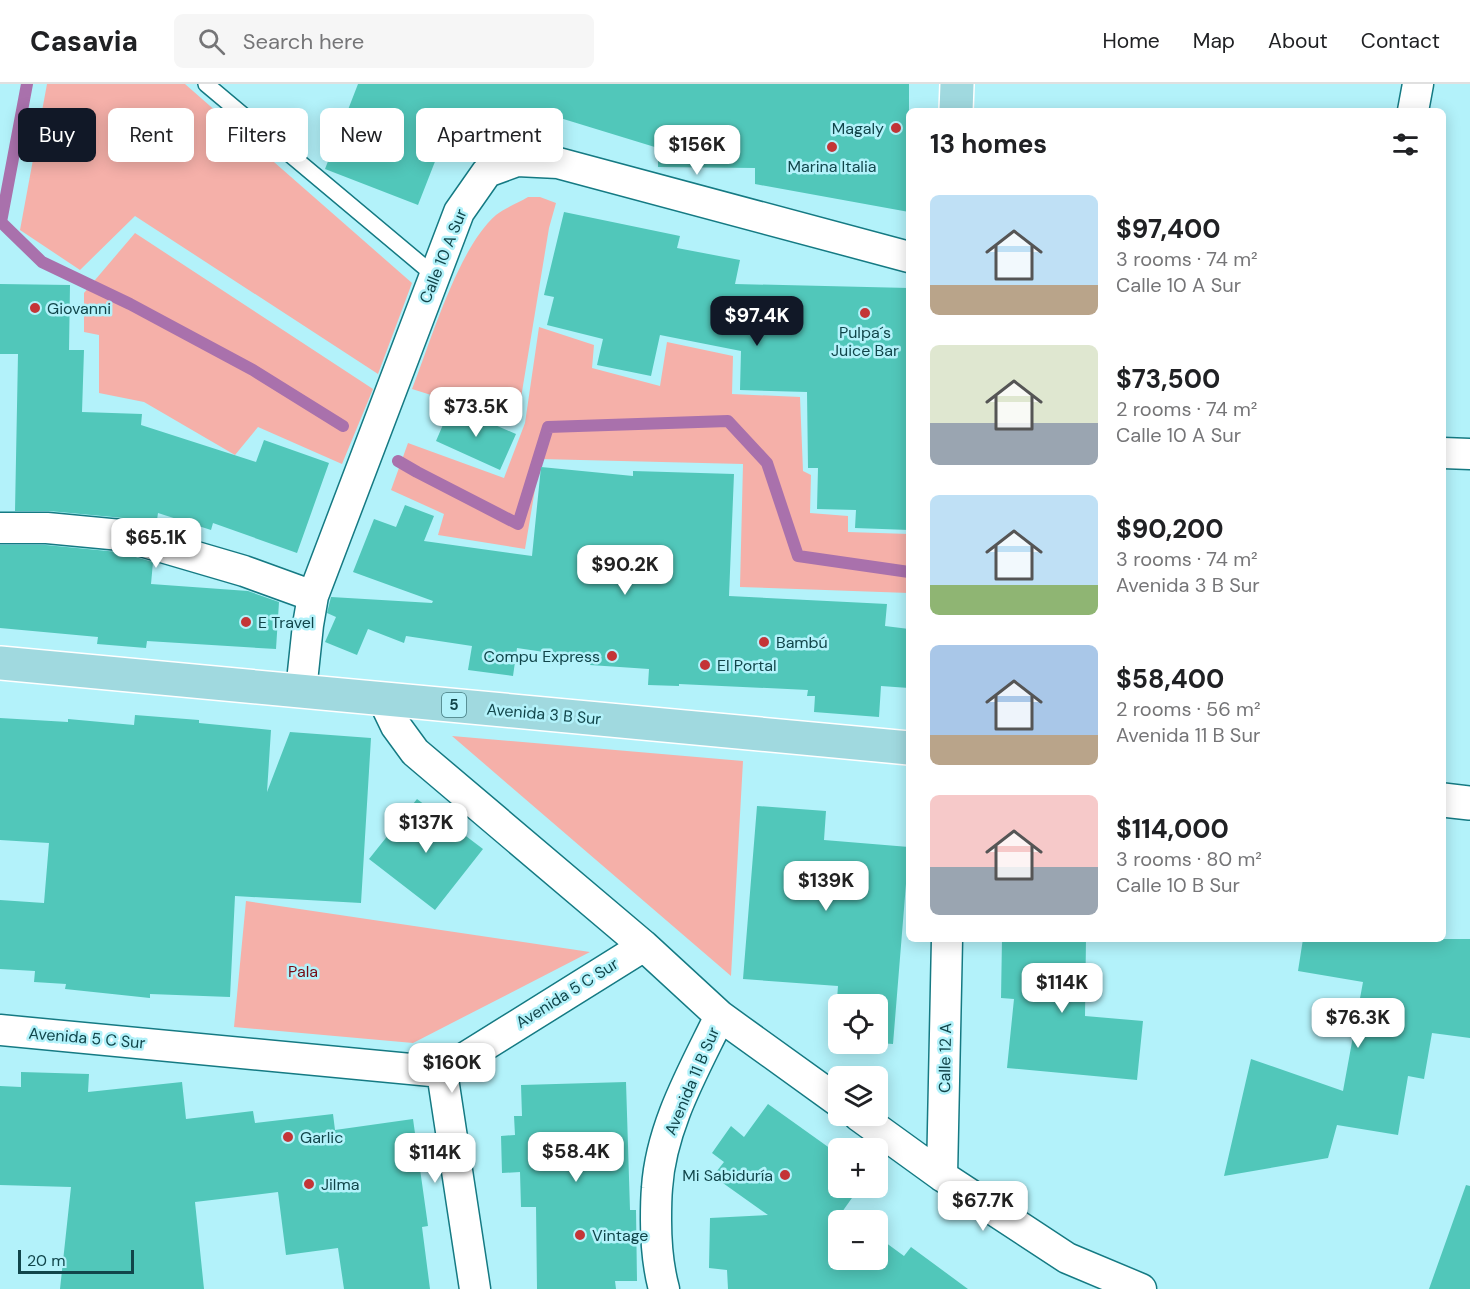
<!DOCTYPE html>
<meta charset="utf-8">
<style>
body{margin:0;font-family:"DM Sans",sans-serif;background:#f6f6f6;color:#202124;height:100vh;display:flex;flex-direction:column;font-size:22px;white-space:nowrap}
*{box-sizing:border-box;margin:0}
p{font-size:20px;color:#757577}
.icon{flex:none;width:33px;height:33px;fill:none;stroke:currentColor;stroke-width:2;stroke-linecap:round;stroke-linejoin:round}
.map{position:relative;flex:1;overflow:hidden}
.panel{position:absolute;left:906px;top:24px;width:540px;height:834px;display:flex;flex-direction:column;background:#fff;border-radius:9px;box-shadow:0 3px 15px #0003}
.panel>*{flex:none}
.banner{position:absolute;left:18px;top:24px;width:570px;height:54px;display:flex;gap:12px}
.buttons{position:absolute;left:828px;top:910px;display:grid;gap:12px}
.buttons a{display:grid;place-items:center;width:60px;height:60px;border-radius:9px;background:#fff;box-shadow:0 3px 15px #0003;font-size:30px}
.scale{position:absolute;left:18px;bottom:15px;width:116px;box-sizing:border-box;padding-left:6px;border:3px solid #11454a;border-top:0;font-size:16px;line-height:21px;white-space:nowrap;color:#11454a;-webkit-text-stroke:4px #b3f2fa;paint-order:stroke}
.price{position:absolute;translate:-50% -51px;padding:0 14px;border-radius:12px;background:#fff;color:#222;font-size:20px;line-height:39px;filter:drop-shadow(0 2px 3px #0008)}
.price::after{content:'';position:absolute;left:50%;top:36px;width:18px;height:14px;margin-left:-9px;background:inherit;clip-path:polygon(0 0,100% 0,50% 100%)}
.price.current{background:#111827;color:#fff}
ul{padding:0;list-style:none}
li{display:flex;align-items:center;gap:18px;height:150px;padding:0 24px}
li span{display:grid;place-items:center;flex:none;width:168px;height:120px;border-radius:9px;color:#555}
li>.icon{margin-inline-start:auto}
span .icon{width:72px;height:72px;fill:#fffc;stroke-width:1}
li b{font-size:26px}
h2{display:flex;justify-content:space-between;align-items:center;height:72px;padding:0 24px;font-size:26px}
.tag{padding:0 21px;border-radius:9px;background:#fff;box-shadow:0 3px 15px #0003;font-size:21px;line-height:54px}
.tag.current{background:#111827;color:#fff}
header{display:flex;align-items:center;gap:36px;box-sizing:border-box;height:84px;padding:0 30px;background:#fff;border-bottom:2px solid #e0e0e0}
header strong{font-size:28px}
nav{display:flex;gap:33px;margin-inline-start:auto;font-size:21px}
.search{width:420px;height:54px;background:#f6f6f6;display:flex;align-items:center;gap:15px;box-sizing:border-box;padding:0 21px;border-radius:9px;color:#757577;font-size:22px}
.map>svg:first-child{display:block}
</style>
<header>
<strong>Casavia</strong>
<div class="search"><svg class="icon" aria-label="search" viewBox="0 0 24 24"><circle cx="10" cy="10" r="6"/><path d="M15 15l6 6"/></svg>Search here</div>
<nav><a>Home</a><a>Map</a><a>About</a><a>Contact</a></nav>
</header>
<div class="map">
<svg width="1470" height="1205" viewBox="0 0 1470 1205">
<rect width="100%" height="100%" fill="#b3f2fa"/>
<path fill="#f5b0a9" d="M47,0h138l227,199 -34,91 -243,-158 -55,54 -60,-40z
M528,113h12l16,6 -7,25 -32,194 -105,-33c19,-48 46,-141 84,-174 9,-7 22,-12 32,-18z
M135,149l238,156 -31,75 -84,-37 -23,28 -91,-53 -45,-9v-58l-15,-3v-39z
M539,243l55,18 -2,23 68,18 7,-44 66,14 -1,38 68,3 3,74 8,4 -1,38 38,3v16l61,2v59l-169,-6 3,-123 -203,-5 -15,90 -87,-14 6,-21 -53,-24 17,-47 96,35 21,-55z
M452,652l291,25 -12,215z
M246,817l344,51 -177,91 -179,-16z"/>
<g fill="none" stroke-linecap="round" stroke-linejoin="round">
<path stroke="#a971ac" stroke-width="12" d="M27,0l-26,138 41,40 88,42 123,66 90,56
M398,377l19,11 101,52 30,-97 180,-6 39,42 31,93 111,16"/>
</g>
<path fill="#51c7ba" d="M358,0h551v128l-154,-28v-16l-97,-1v-19l-124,-38 -6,21 -74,-18 -36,92 -93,-36z
M564,128l116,24 -3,12 63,12 -5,24 174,4v242l-54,-2 1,-18 -39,-1 1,-41h-10l-1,-76 -67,-2 1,-39 -81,-16 -9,41 -54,-11 6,-26 -56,-14 7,-28 -10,-2z
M0,200l70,1 -1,65h15l-2,62 60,2 -1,11 115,37 8,-22 65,23 -32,90 -84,-30 -2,7 -53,-17 -2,14 -33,-9 -74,-7h-34l3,-157h-18z
M451,322l65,28 -16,36 -64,-29z
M541,383l92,9v-5l101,3 -5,122 158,8 -2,22 24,3v59l-28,-2 -2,31 -65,-5 1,-16h-8l1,-6 -129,-6v2l-31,-1 1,-16 -59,-4 1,-6 -74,-11 -4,28 -45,-6 4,-24 -66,-10 -2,7 -36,-14 -11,26 -32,-13 11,-25 -9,-4 4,-16 101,6 1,-2 -80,-29 21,-53 22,8 9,-22 29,11 -10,25 108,15z
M0,461h46l72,7 35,10 -2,22 97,7 31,11 -3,47 -129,-8 -1,7 -49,-4 1,-7 -98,-9z
M135,631l64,5v3l72,7 -4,62 23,-60 81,6 -10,165 -126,-7 -5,101 -80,-3v4l-85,-9 1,-5 -32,-2 1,-11 -35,-2v-69l44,3 5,-60 -49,-3v-122l68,4v-3l66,6z
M417,715l66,50 -48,61 -66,-51z
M757,722l69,5 -2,29 85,7 -16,197 -15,-1v-38h-40v35h-4l4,-54 -95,-7z
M1002,855h84l-1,77 58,5 -6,59 -130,-12 7,-69 -13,-1z
M1303,855h167v99l-38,-5 -8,46 -16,-3 -10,59 -61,-10 -9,33 -104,18 27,-117 92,32 20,-109 -65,-11z
M21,988l68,2 -1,18 94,-10 4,37 67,-8 2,12 78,-9 2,16 78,-11 15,107 -6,1 8,62h-86l-6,-41 -52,7 -8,-63 -83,10 9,87h-144l11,-102 -71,-2v-99l21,1z
M626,998l4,128h6l1,71h-22l1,8h-79l-1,-82h-15l-1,-35 -18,1 -1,-37 14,-1 -1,-19h8l-1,-31z
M768,1020l70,50v34h21l-17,24 13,9h-17v39h40v-23l26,19 7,-9 57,42h-240l-1,-19 -18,-2 1,-50 58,-3 -55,-39 11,-14 -12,-9 19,-27 13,11z
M1466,1101l4,1v103h-41z"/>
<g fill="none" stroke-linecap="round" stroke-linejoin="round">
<g stroke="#157a83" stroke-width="18">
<path id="service" d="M206,0l229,192"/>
</g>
<g stroke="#157a83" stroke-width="33">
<path id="minor" d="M1413,27l5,-27
M1443,369l27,1
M0,444h47l74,7 123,36 69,25
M301,607l7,-66 5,-29 146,-384 28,-40 30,-11 41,2 351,94
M383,615l13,27 19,26 229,194
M0,946l442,42 202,-126 76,70 118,85
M442,988l33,217
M859,1032l83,60 125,82 74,31
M942,1092l5,-237
M664,1205c-6,-22 -8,-46 -8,-69 0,-10 0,-21 1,-32 4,-62 37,-118 63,-172"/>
</g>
<g stroke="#157a83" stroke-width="36">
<path id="tertiary" d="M1443,716l27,3"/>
</g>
<g stroke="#fff" stroke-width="36">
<path id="primary" d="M956,27l1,-27
M0,579l909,85"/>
</g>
<use href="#service" stroke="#fff" stroke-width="15"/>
<use href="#minor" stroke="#fff" stroke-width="30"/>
<use href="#tertiary" stroke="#fff" stroke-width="33"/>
<use href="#primary" stroke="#a0d9df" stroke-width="33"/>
</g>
<g fill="#c43537" stroke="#b3f2fa" stroke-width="2">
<circle cx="896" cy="44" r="6"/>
<circle cx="832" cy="63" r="6"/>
<circle cx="35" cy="224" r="6"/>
<circle cx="865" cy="229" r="6"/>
<circle cx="246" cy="538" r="6"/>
<circle cx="764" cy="558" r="6"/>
<circle cx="612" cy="572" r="6"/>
<circle cx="705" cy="581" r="6"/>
<circle cx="288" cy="1053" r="6"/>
<circle cx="785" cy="1091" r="6"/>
<circle cx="309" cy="1100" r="6"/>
<circle cx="580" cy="1151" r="6"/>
</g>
<g text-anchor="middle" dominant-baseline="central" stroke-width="5" stroke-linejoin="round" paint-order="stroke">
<rect fill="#b3f2fa" stroke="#42797f" stroke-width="1.5" x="442" y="609" width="24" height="24" rx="4.5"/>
<g font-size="15" font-weight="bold" fill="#11454a">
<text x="454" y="621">5</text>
</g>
<g font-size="16" fill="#11454a" stroke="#b3f2fa" text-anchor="start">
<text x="884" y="44" text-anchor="end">Magaly</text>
<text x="832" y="82" text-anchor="middle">Marina Italia</text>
<text x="47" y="224">Giovanni</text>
<text x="865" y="248" text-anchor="middle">Pulpa´s<tspan x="865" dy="18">Juice Bar</tspan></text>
<text x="258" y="538">E Travel</text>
<text x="776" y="558">Bambú</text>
<text x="600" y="572" text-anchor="end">Compu Express</text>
<text x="717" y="581">El Portal</text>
<text x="300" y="1053">Garlic</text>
<text x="773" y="1091" text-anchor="end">Mi Sabiduría</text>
<text x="321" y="1100">Jilma</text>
<text x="592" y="1151">Vintage</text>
</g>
<g font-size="16" fill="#11454a" stroke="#b3f2fa">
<text transform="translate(443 172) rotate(-68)">Calle 10 A Sur</text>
<text transform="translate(544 630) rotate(5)">Avenida 3 B Sur</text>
<text transform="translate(567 909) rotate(-32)">Avenida 5 C Sur</text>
<text transform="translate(87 954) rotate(5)">Avenida 5 C Sur</text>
<text transform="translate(945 974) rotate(-89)">Calle 12 A</text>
<text transform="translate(692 997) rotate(-67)">Avenida 11 B Sur</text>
</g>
<g font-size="16" fill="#760c14" stroke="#b3f2fa">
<text x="303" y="887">Pala</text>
</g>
</g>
</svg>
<div class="buttons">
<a><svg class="icon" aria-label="locate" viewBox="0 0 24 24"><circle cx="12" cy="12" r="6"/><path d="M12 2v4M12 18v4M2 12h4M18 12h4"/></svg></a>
<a><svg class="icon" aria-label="layers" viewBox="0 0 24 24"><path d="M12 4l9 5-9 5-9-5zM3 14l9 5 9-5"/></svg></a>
<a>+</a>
<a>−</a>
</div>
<div class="scale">20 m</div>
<b class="price" style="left:697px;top:92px">$156K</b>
<b class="price current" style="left:757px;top:263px">$97.4K</b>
<b class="price" style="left:476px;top:354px">$73.5K</b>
<b class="price" style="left:156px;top:485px">$65.1K</b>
<b class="price" style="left:625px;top:512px">$90.2K</b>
<b class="price" style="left:426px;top:770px">$137K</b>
<b class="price" style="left:826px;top:828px">$139K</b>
<b class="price" style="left:1062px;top:930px">$114K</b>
<b class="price" style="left:1358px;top:965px">$76.3K</b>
<b class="price" style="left:452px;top:1010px">$160K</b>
<b class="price" style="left:576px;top:1099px">$58.4K</b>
<b class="price" style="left:435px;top:1100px">$114K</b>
<b class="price" style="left:983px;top:1148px">$67.7K</b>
<div class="banner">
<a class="tag current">Buy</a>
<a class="tag">Rent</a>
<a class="tag">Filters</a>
<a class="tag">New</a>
<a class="tag">Apartment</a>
</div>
<section class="panel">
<h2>13 homes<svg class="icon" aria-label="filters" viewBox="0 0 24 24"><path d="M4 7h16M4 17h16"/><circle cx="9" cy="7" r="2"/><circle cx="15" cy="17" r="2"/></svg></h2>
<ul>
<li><span style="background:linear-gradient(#bfe0f5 75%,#b9a48a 0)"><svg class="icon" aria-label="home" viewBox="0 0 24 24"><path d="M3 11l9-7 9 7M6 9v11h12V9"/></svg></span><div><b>$97,400</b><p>3 rooms · 74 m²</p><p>Calle 10 A Sur</p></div></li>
<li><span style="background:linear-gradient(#dfe7d0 65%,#9aa5b1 0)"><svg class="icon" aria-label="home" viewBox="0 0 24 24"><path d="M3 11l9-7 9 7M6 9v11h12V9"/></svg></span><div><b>$73,500</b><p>2 rooms · 74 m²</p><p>Calle 10 A Sur</p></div></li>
<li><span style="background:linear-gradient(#bfe0f5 75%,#8fb573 0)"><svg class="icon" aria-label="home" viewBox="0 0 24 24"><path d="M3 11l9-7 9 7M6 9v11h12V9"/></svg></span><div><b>$90,200</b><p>3 rooms · 74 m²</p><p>Avenida 3 B Sur</p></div></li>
<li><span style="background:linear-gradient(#a9c7e8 75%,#b9a48a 0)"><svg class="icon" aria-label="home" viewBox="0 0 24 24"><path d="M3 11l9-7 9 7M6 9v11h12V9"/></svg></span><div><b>$58,400</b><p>2 rooms · 56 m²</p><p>Avenida 11 B Sur</p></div></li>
<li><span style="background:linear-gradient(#f6c9c9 60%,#9aa5b1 0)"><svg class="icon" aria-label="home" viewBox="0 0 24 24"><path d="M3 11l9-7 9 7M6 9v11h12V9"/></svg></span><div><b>$114,000</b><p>3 rooms · 80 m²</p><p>Calle 10 B Sur</p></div></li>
</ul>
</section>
</div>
